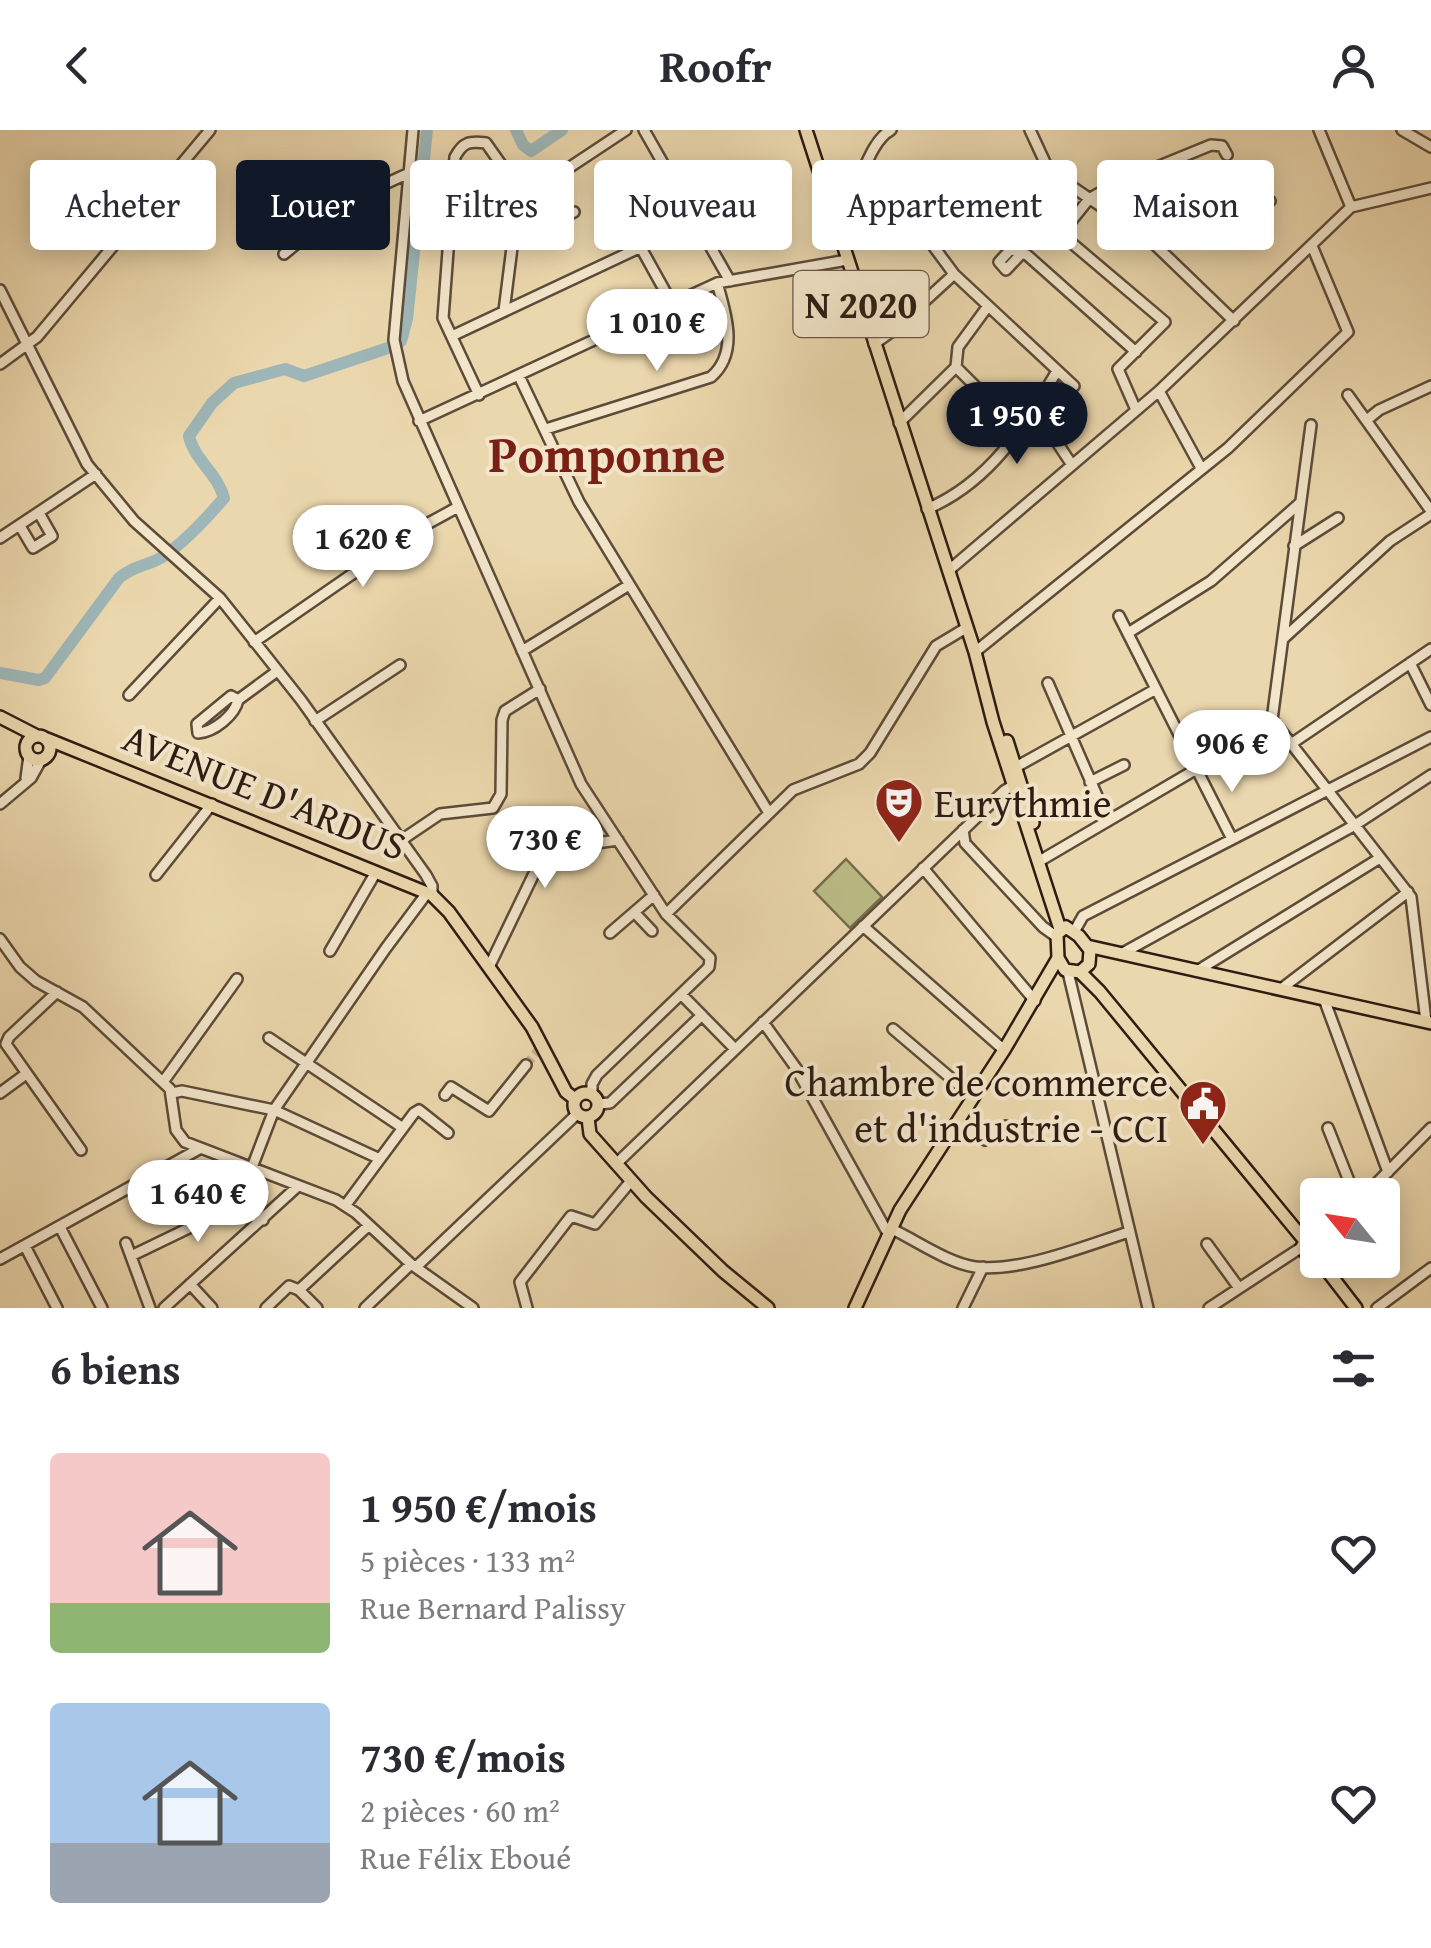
<!DOCTYPE html>
<html lang="fr">
<meta charset="utf-8">
<style>
body{margin:0;font-family:"Gentium Book Plus",serif;background:#f2f2f3;color:#2b2b33;height:100vh;display:flex;flex-direction:column;font-size:38px;white-space:nowrap}
*{box-sizing:border-box;margin:0}
p{font-size:32px;color:#7c7c81}
.icon{flex:none;width:55px;height:55px;fill:none;stroke:currentColor;stroke-width:2;stroke-linecap:round;stroke-linejoin:round}
.map{position:relative;height:1178px;overflow:hidden}
.drawer{display:flex;flex-direction:column;background:#fff;flex:1}
.drawer>*{flex:none}
.guide{position:absolute;left:30px;top:30px;width:1372px;height:90px;display:flex;gap:20px}
.needle{width:65px;rotate:300deg}
.controls{position:absolute;left:1300px;top:1048px;display:grid;gap:20px}
.controls a{display:grid;place-items:center;width:100px;height:100px;border-radius:10px;background:#fff;box-shadow:0 5px 25px #0003;font-size:50px}
.price{position:absolute;translate:-50% -85px;padding:0 22px;border-radius:35px;background:#fff;color:#222;font-size:32px;line-height:65px;filter:drop-shadow(0 2px 5px #0008)}
.price::after{content:'';position:absolute;left:50%;top:60px;width:30px;height:22px;margin-left:-15px;background:inherit;clip-path:polygon(0 0,100% 0,50% 100%)}
.price.selected{background:#111827;color:#fff}
ul{padding:0;list-style:none}
li{display:flex;align-items:center;gap:30px;height:250px;padding:0 50px}
li span{display:grid;place-items:center;flex:none;width:280px;height:200px;border-radius:10px;color:#555}
li>.icon{margin-inline-start:auto}
span .icon{width:120px;height:120px;fill:#fffc;stroke-width:1}
li b{font-size:42px}
h2{display:flex;justify-content:space-between;align-items:center;height:120px;padding:0 50px;font-size:42px}
.pill{padding:0 35px;border-radius:10px;background:#fff;box-shadow:0 5px 25px #0003;font-size:35px;line-height:90px}
.pill.selected{background:#111827;color:#fff}
header{display:flex;justify-content:space-between;align-items:center;height:130px;padding:0 50px;background:#fff;font-size:45px;font-weight:700}
.map>svg:first-child{display:block}
</style>
<header><svg class="icon" aria-label="back" viewBox="0 0 24 24"><path d="M15 5l-7 7 7 7"/></svg>Roofr<svg class="icon" aria-label="person" viewBox="0 0 24 24"><circle cx="12" cy="8" r="4"/><path d="M4 21q1-7 8-7t8 7"/></svg></header>
<div class="map">
<svg width="1431" height="1178" viewBox="0 0 1431 1178">
<rect width="100%" height="100%" fill="#ebd7ad"/>
<filter id="stains"><feTurbulence type="fractalNoise" baseFrequency=".002" numOctaves="4"/><feColorMatrix values="0 0 0 0 .2 0 0 0 0 .09 0 0 0 0 .02 0 0 0 .5 -.17"/></filter>
<radialGradient id="worn" r=".72"><stop offset=".6" stop-color="#630" stop-opacity="0"/><stop offset="1" stop-color="#630" stop-opacity=".3"/></radialGradient>
<path fill="#bbbd87" stroke="#746c4c" stroke-width="2.5" d="M846,729l36,38 -32,31 -36,-37z"/>
<g fill="none" stroke-linecap="round" stroke-linejoin="round">
<path stroke="#9eb6b7" stroke-width="12" d="M516,0l7,15 8,6 31,-21
M401,211l6,-22 20,-189
M0,543l39,7 6,-2 74,-100c15,-13 30,-12 45,-22 23,-16 42,-37 60,-58 -6,-24 -30,-38 -35,-62l23,-33 22,-20 51,-14 19,7 84,-28"/>
<path stroke="#c5b28e" stroke-width="9" stroke-dasharray="9 4.5" stroke-linecap="butt" d="M526,935l16,-20"/>
<g stroke="#5d4b39" stroke-width="14">
<path id="minor" d="M413,0l-19,210 9,41 178,403 85,130 44,44 -1,9 -112,108 -5,9v10
M644,0l86,151
M1030,0l19,41 100,68 85,82
M1319,0l32,77
M1402,0l29,17
M515,39l34,12 77,-51
M605,53l66,119
M1351,77l80,-19
M925,83l-11,7 40,54 120,112
M516,86l48,1 10,-5
M835,89c24,-21 31,-76 56,-89
M1149,109l121,-38
M1022,123l-16,17 -7,-8 12,-13 16,6 109,97
M284,124l66,-54 59,-27
M0,160l87,174 47,57 86,77 81,102 125,175 6,11v9
M454,205l187,-88
M874,214l17,-12 60,-55
M0,234l37,-27 173,-207
M956,237l65,65
M519,246l60,126 190,311
M1159,261l42,77
M479,265l-36,-77 12,-161c8,-15 14,-16 31,-14l17,24 12,2 1,47 -12,95
M1348,265l83,116
M1035,279l37,56
M1136,280l-18,-41 47,-47 -104,-88 28,-35 24,-14 98,-40 11,1 5,9
M1368,289l11,-9 52,-24
M419,291l298,-138 130,-23
M899,293l57,-56 2,-20 30,-41
M546,299l165,-52c28,-24 15,-63 6,-94
M927,379c63,-27 97,-82 130,-138
M20,396l13,22 19,-12 -13,-23
M0,408l96,-64
M1294,416l44,-28
M948,441l211,-180 192,-184
M1119,486l113,223
M1128,503l83,-52 89,-78
M1284,508l106,-97 41,-27
M254,512l162,-112 42,-23
M522,521l107,-66
M975,522l253,-204 120,-116 -36,-86
M1410,533l21,42
M1048,553l60,138
M129,565l91,-97
M231,566l7,4c-3,15 -24,32 -40,33l-1,-9z
M238,570l38,-28
M315,591l85,-56
M1275,593l136,174 15,124
M1275,593l-3,-3 39,-295
M1291,614l140,-95
M1009,637h7l140,-78
M26,648l3,-22
M1090,652l34,-17
M0,674l31,-26 10,-18
M963,700l2,13 78,84 14,10
M400,711l40,-27 53,-6 8,-14 1,-74 3,-9 35,-22
M1043,729l232,-136
M923,738l112,133
M156,745l56,-71
M634,782l18,19
M666,784l127,-124 66,-26 11,-11 66,-107 30,-18
M863,796l141,124
M1074,802l9,-16 348,-179
M610,803l44,-38
M0,809l20,28 16,14 47,26 87,82 6,41 9,12 151,58 20,13 55,51 62,44
M330,821l46,-79
M1121,824l234,-129 76,-50
M489,837l53,-110 11,-8 65,-9
M1197,841l183,-113
M1068,842l80,336
M1281,859l127,-97
M57,862l-48,45 -3,7 75,106
M681,864l54,55
M1324,869l64,173
M763,892l33,46 90,162 10,1c24,12 53,32 79,36 45,6 112,-22 154,-35
M893,899l80,68
M269,908l134,90
M163,952l74,-103
M0,963l26,-19
M172,963l10,-2 92,19 112,-162 41,-55
M445,965l6,-8 38,24 37,-46
M598,974l12,-1 92,-88
M958,990l27,20 21,-14
M1328,998l23,58 8,9
M616,1034l388,-373 11,-7
M251,1040l23,-60 106,49
M1365,1065l66,-67
M345,1076l69,-93 5,-3 29,23
M60,1097l42,81
M126,1113l24,65
M1207,1114l32,44
M25,1116l32,62
M131,1126l62,-30 31,-22 39,16
M0,1129l199,-110
M416,1137l161,-153
M190,1154l22,24
M299,1160l69,-64
M299,1160l18,18
M164,1178l134,-122
M266,1178l23,-22 10,4
M365,1178l46,-44
M527,1178l-7,-26 51,-66 24,8 36,-43
M963,1178l20,-41
M1209,1178l93,-61
M1377,1178l54,-40"/>
</g>
<g stroke="#2e1c12" stroke-width="16">
<path id="major" d="M806,0l169,522 18,70 67,207
M0,587l37,19
M26 618a12 12 0 1 1 24 0a12 12 0 1 1-24 0Z
M47,609l385,156 17,17 83,115 34,65 9,7
M1007,611l26,82
M1066,797l13,9 11,14 -1,14 -9,8 -15,-2 -7,-12 -1,-24z
M1087,816l344,77
M1080,842l20,20 205,249
M574 975a12 12 0 1 1 24 0a12 12 0 1 1-24 0Z
M588,988l2,16 56,63 77,74 45,37
M1318,1110l-11,-1 -5,8 5,8 11,-1
M1319,1130l37,48
M855,1178l45,-98 104,-160 54,-92"/>
</g>
<use href="#minor" stroke="#f2e5ca" stroke-width="9"/>
<use href="#major" stroke="#ebd7ad" stroke-width="11"/>
</g>
<defs>
<g id="theatre-pin" transform="scale(2.5)"><path d="M0 17L-7.5 6A9.5 9.5 0 1 1 7.5 6Z" fill="#8f2418" stroke="#f2e5ca"/><path d="M-5-5.5Q0-4 5-5.5V0Q5 5 0 6Q-5 5-5 0ZM-3.3-2.5H-1v1.5H-3.3ZM1-2.5H3.3v1.5H1ZM-2.8 1Q0 5.5 2.8 1Z" fill="#fff"/></g>
<g id="civic-pin" transform="scale(2.5)"><path d="M0 17L-7.5 6A9.5 9.5 0 1 1 7.5 6Z" fill="#8f2418" stroke="#f2e5ca"/><path d="M-.6-6.5H3V-4.5H.6V-3L4-1V1h2V6H-6V1h2V-1L-.6-3ZM-1.2 2.5V6h2.4V2.5Z" fill="#fff"/></g>
</defs>
<g fill-rule="evenodd">
<use href="#theatre-pin" x="899" y="672"/>
<use href="#civic-pin" x="1203" y="974"/>
</g>
<g text-anchor="middle" dominant-baseline="central" stroke-width="8" stroke-linejoin="round" paint-order="stroke">
<rect fill="#f2e5ca" stroke="#695849" stroke-width="2.5" x="793.5" y="141" width="135" height="66" rx="8"/>
<g font-size="38" font-weight="bold" fill="#2e1c12">
<text x="861" y="174">N 2020</text>
</g>
<g font-size="40" fill="#2e1c12" stroke="#f2e5ca">
<text transform="translate(265 661) rotate(22)">AVENUE D'ARDUS</text>
</g>
<g font-size="40" fill="#2e1c12" stroke="#f2e5ca" text-anchor="start">
<text x="934" y="672">Eurythmie</text>
<text x="1168" y="951" text-anchor="end">Chambre de commerce<tspan x="1168" dy="46">et d'industrie - CCI</tspan></text>
</g>
<g font-size="50" font-weight="bold" fill="#7a1f14" stroke="#f2e5ca">
<text x="607" y="323">Pomponne</text>
</g>
</g>
<rect width="100%" height="100%" filter="url(#stains)"/>
<rect width="100%" height="100%" fill="url(#worn)"/>
</svg>
<div class="controls">
<a><svg class="needle" viewBox="-14 -14 28 28"><path d="M0-13l5 13h-10z" fill="#e53935"/><path d="M0 13l5-13h-10z" fill="#7c7c81"/></svg></a>
</div>
<b class="price" style="left:657px;top:244px">1 010 €</b>
<b class="price selected" style="left:1017px;top:337px">1 950 €</b>
<b class="price" style="left:363px;top:460px">1 620 €</b>
<b class="price" style="left:1232px;top:665px">906 €</b>
<b class="price" style="left:545px;top:761px">730 €</b>
<b class="price" style="left:198px;top:1115px">1 640 €</b>
<div class="guide">
<a class="pill">Acheter</a>
<a class="pill selected">Louer</a>
<a class="pill">Filtres</a>
<a class="pill">Nouveau</a>
<a class="pill">Appartement</a>
<a class="pill">Maison</a>
</div>
</div>
<section class="drawer">
<h2>6 biens<svg class="icon" aria-label="filters" viewBox="0 0 24 24"><path d="M4 7h16M4 17h16"/><circle cx="9" cy="7" r="2"/><circle cx="15" cy="17" r="2"/></svg></h2>
<ul>
<li><span style="background:linear-gradient(#f6c9c9 75%,#8fb573 0)"><svg class="icon" aria-label="home" viewBox="0 0 24 24"><path d="M3 11l9-7 9 7M6 9v11h12V9"/></svg></span><div><b>1 950 €/mois</b><p>5 pièces · 133 m²</p><p>Rue Bernard Palissy</p></div><svg class="icon" aria-label="heart" viewBox="0 0 24 24"><path d="M12 20l-8-8c-3-5 5-10 8-4 3-6 11-1 8 4z"/></svg></li>
<li><span style="background:linear-gradient(#a9c7e8 70%,#9aa5b1 0)"><svg class="icon" aria-label="home" viewBox="0 0 24 24"><path d="M3 11l9-7 9 7M6 9v11h12V9"/></svg></span><div><b>730 €/mois</b><p>2 pièces · 60 m²</p><p>Rue Félix Eboué</p></div><svg class="icon" aria-label="heart" viewBox="0 0 24 24"><path d="M12 20l-8-8c-3-5 5-10 8-4 3-6 11-1 8 4z"/></svg></li>
</ul>
</section>
